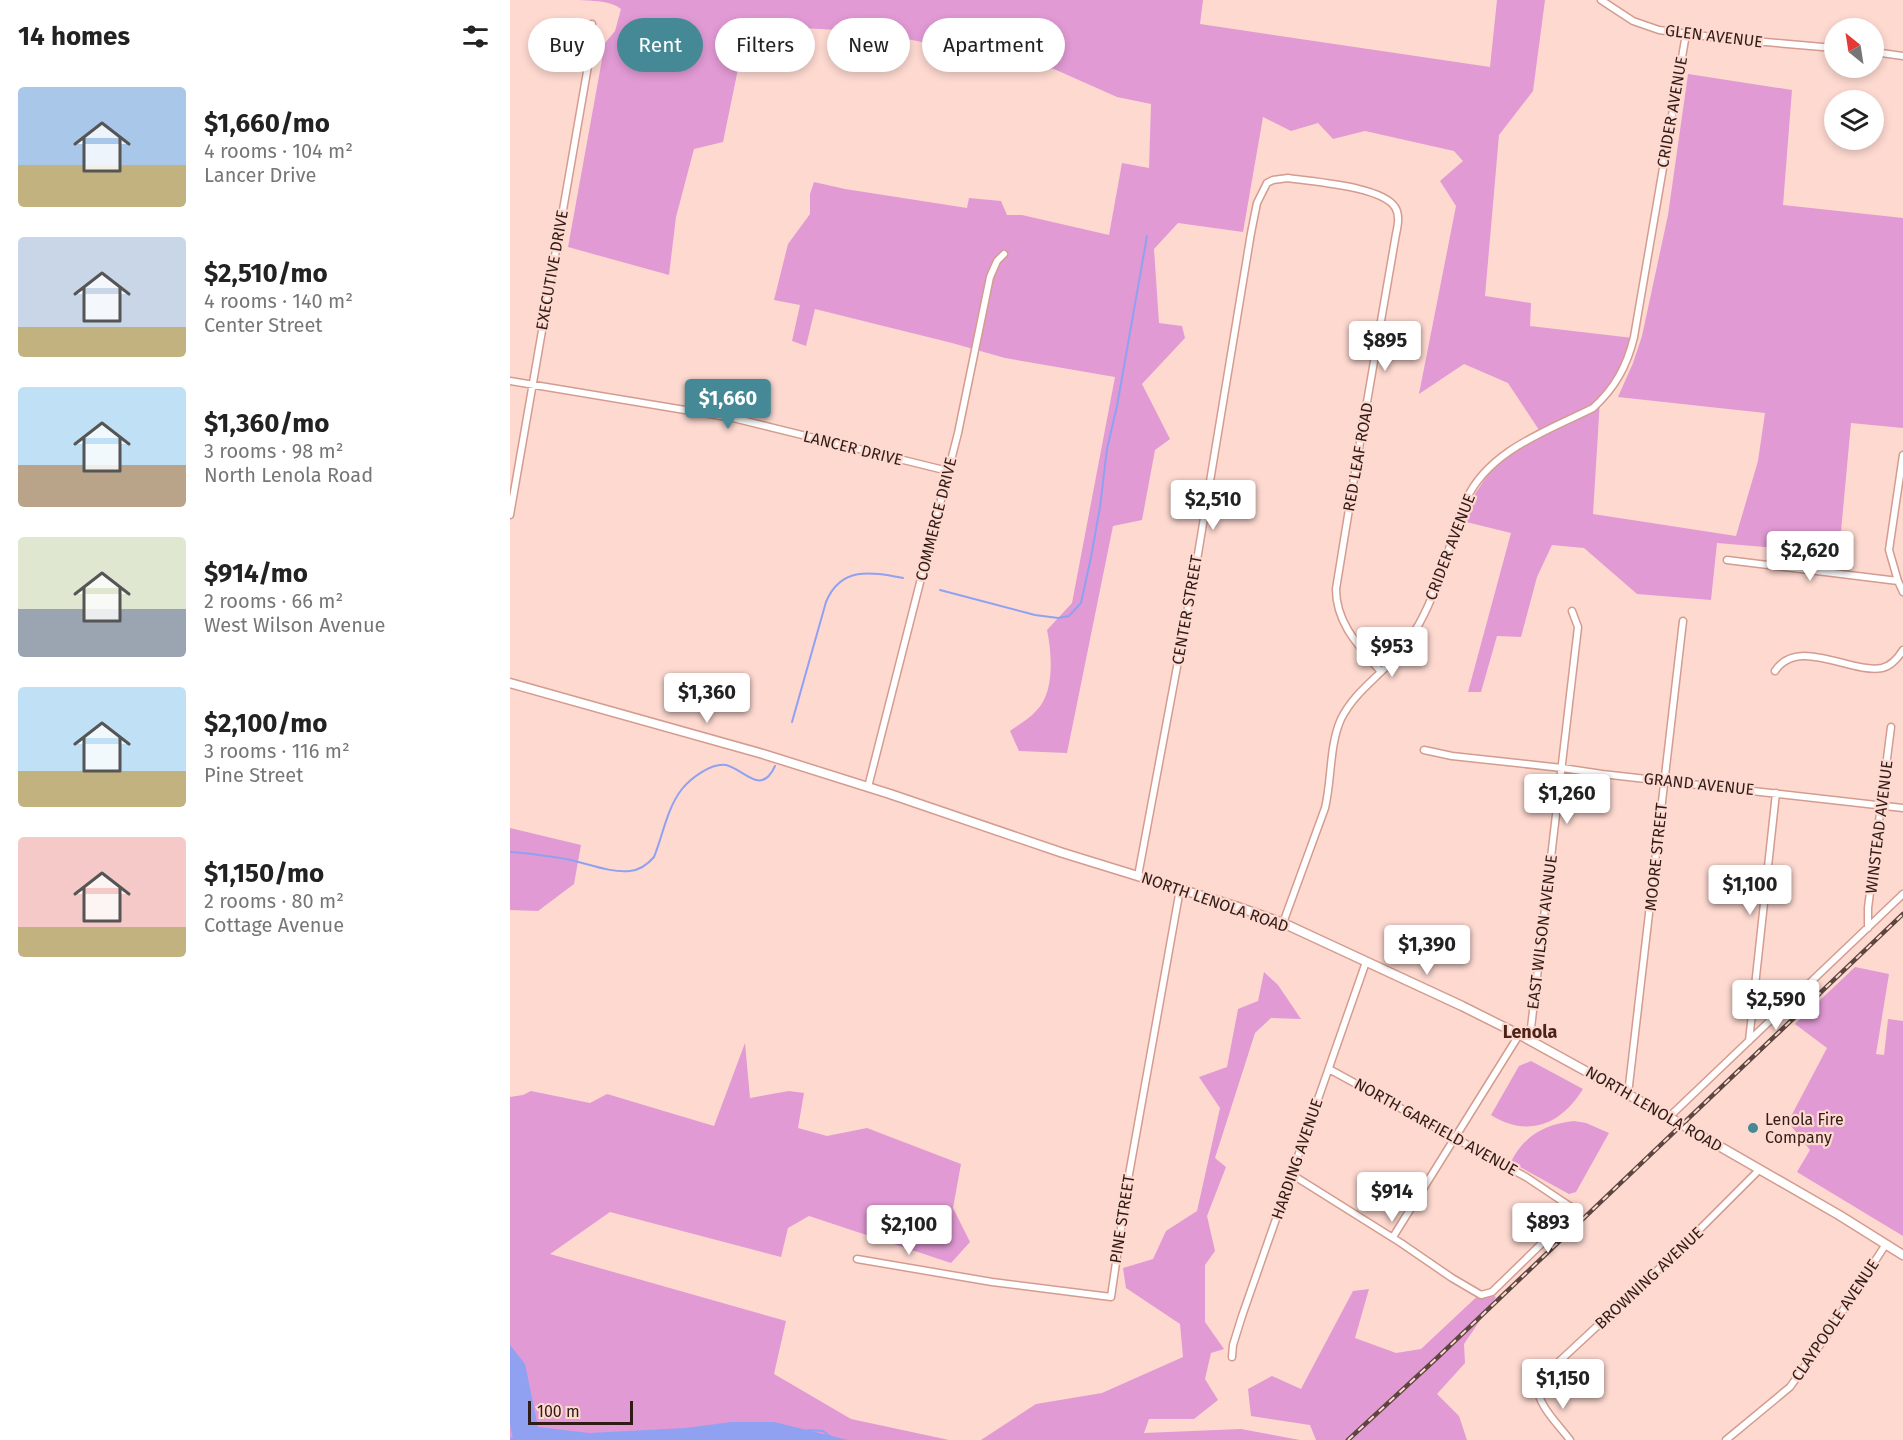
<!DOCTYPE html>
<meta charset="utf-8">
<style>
body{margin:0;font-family:"Fira Sans",sans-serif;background:#f2f2f2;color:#222;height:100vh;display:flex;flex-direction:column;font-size:22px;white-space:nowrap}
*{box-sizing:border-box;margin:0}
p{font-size:20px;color:#767676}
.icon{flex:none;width:33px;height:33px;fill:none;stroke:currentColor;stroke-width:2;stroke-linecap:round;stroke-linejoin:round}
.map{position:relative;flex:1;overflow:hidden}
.panel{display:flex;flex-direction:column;background:#fff;width:510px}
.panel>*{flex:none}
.banner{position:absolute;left:18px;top:18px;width:570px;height:54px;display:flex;gap:12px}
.needle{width:39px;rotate:330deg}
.tools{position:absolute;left:1314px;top:18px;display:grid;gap:12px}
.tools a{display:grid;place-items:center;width:60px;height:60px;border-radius:50%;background:#fff;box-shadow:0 3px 9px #0003;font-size:30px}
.scale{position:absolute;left:18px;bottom:15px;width:105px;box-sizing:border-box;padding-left:6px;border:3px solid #301b16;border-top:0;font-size:16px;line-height:21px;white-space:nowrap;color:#301b16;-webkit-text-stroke:4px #fdd9d0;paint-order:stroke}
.price{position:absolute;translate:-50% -51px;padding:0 14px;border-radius:6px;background:#fff;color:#222;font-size:20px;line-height:39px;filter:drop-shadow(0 2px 3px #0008)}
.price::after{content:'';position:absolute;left:50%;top:36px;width:18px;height:14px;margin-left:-9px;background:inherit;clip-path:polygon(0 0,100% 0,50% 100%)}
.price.current{background:#458997;color:#fff}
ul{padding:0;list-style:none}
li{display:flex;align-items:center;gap:18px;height:150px;padding:0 18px}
li span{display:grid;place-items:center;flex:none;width:168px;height:120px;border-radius:6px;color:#555}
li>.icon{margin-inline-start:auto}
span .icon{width:72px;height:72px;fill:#fffc;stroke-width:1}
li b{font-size:26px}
h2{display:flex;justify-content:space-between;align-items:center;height:72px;padding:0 18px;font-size:26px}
.chip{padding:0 21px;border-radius:27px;background:#fff;box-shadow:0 3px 9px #0003;font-size:21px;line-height:54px}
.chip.current{background:#458997;color:#fff}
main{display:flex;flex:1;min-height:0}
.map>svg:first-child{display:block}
</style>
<main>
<section class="panel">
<h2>14 homes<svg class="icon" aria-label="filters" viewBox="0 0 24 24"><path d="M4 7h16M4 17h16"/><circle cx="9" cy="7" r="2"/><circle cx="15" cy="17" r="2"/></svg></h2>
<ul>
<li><span style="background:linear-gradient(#a9c7e8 65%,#c2b280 0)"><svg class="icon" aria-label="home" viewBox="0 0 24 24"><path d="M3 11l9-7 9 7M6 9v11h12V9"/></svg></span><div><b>$1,660/mo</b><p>4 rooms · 104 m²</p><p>Lancer Drive</p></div></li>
<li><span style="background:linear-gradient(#c9d6e8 75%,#c2b280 0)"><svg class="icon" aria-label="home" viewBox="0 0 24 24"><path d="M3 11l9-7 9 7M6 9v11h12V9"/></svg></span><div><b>$2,510/mo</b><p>4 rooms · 140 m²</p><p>Center Street</p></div></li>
<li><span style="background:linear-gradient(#bfe0f5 65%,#b9a48a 0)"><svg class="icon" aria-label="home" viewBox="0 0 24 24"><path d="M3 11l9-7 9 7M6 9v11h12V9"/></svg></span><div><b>$1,360/mo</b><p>3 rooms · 98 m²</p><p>North Lenola Road</p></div></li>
<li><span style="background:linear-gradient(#dfe7d0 60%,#9aa5b1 0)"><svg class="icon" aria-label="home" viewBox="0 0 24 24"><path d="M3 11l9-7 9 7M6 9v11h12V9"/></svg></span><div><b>$914/mo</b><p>2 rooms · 66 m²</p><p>West Wilson Avenue</p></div></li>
<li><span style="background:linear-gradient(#bfe0f5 70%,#c2b280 0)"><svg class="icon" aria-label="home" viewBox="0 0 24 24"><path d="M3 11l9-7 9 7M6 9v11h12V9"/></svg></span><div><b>$2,100/mo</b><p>3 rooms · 116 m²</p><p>Pine Street</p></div></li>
<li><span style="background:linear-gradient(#f6c9c9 75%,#c2b280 0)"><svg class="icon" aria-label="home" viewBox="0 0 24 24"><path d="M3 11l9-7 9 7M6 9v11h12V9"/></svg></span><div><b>$1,150/mo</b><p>2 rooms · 80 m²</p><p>Cottage Avenue</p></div></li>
</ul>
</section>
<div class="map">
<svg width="1393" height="1440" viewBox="0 0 1393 1440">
<rect width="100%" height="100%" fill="#fdd9d0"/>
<path fill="#e19ad4" d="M68,0h625l-3,24 290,43 7,-67h48l-12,91 -34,44 -14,161 46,7 -1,23 103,12 -24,53 -9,9 -7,114 143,22 22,-75 7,-48 -147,-16 15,-34 9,-27 26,-121 20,-141 104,16 -9,115 120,13v210l-52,-5 -12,130 -122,-10 -6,57 -74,-6 -53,-46 -32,-3 -15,32 -16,60 -24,-1 -16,56h-13l43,-159 -53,-13 40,-61 45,-23 -35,-53 -44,-19 -45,30 37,-188 -16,-25 23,-20 -9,-10 -89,-20 -32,8 -15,-16 -27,8 -28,-14 -20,115 -65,-9 -24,26 5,74 23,3 3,12 -43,46 28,55 -15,11 -13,70 -29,6 -46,227 -48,-2 -9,-20c8,-6 19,-12 26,-20 19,-18 16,-58 11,-81l25,-27 43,-226 -110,-19 -53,-15 -137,-34 -9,37 -14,-5 8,-36 -26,-5 14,-56 22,-30v-20l4,-12 31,7 122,19 2,-10 32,3 6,14h15l87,20 13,-72 27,5 2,-64 -34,-7 -63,-28 -181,-37 -126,-7 -24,117 -29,7 -18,68 -7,58 -101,-28 37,-204 10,-12 6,-22c-11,-9 -29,-8 -43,-9z
M0,828l71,17 -7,39 -36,27 -28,-1z
M1345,967l34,7 -13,80 8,1 4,-36 15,2v215l-106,-64 13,-22 -22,-28 39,-74 -32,-24z
M754,972l14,13 23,34 -30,-1 -16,15 -40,125 11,9 -19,49 8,35 -10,14v57l19,27 -13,4 -6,26 13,21 -24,19h-45l-5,14 97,-4 59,11h-319l55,-36 66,-11 81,-36 -3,-33 -54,-36 -3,-20 30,-9 13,-28 31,-20 23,-103 -21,-31 28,-10 11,-58 20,-8z
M235,1043l5,55 39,-7 15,2 -6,35 29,8 40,-8 94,36 -8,44 17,34 -19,21 -142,-47 -21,12 -7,29 -171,-45 -60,42 236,67 -12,53 77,45 98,21h-439v-343l13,-2 8,-4 59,12 17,-9 107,32z
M1021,1061l52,28c-22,36 -56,49 -92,26l28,-49z
M1064,1121l12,2 23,10 -33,59 -7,2 -58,-32c13,-27 35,-38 63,-41z
M859,1289l-14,49 41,15 25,-4 63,-59 12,7 -32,47 1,19 -28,31 22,22 8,24h-151l-6,-15 -59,-9 -3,-27 24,-13 29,13 52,-98z"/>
<path fill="#90a1f2" d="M0,1345l15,19 13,63 51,6 97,-5 45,-6h43l74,18h-335l-3,-16z"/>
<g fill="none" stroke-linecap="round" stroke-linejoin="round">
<path stroke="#90a1f2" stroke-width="2" d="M430,590l95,25 23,3 11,-2 12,-13 10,-46 9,-50 7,-58 10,-43 30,-170
M282,722l34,-120c15,-36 45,-30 77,-24
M0,852c19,1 37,4 56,7 21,4 43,14 64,12 9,-1 18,-7 24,-14 9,-22 13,-49 28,-68 9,-11 29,-26 44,-24 18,4 35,32 49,1
M298,1430l15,1 12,9
M0,1438l3,2"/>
<g stroke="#d49c8f" stroke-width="9">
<path id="minor" d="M1091,0l32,21 26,9 60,8 115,10
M1364,52l29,4
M0,381l223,37 215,53
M0,515l82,-472v-19
M1217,560l171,21 5,11
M1388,581l-9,-31 14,-95
M1265,671c23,-35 75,3 107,-3 9,-2 16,-10 21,-18
M914,750l28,6 110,12 40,6 301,34
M358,787l90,-354 32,-156 7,-16 7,-7
M628,876l60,-322 53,-321 6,-30 10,-20 6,-3 15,-2c25,4 93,8 107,29 5,8 3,18 1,27l-38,220 -22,135c0,35 24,58 45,83
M773,923l42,-115c7,-29 4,-62 16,-89 11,-22 28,-35 45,-52 13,-13 24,-27 33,-43 14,-25 23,-54 32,-81 5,-14 8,-30 15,-43 23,-50 81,-69 127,-92 22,-20 34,-42 41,-71l52,-303
M1358,928v-20l23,-181
M1017,1039l4,-11 47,-401 -6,-16
M1239,1041l27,-248
M1118,1094l55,-473
M1159,1117l234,-223
M781,1174l110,69 51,35 29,17 11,-3 79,-77v-8l-45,-30 -197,-108
M883,1237l126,-202
M347,1259l135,23 119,15 17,-117 52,-291
M722,1357l1,-12 9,-29 124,-354
M1060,1440c-11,-15 -33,-35 -33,-55l14,-16 126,-117 82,-82
M1216,1440l64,-53 37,-52 59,-91"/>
</g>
<g stroke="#d49c8f" stroke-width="11">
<path id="secondary" d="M0,683l253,71 127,40 173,59 172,53 48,17 179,83 60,30 138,76 179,103 64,40"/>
</g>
<use href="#minor" stroke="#fff" stroke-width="6"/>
<use href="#secondary" stroke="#fff" stroke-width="8"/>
<g stroke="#5e4640" stroke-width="4.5">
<path id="rail" d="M838,1440l90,-83 465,-443"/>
</g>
<use href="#rail" stroke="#fdd9d0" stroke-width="2" stroke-dasharray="7" stroke-linecap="butt"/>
</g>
<circle fill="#458997" stroke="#fdd9d0" stroke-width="2" cx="1243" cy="1128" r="6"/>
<g text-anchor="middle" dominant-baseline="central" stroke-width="4.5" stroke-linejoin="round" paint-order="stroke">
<g font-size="16" fill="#301b16" stroke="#fdd9d0">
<text transform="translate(1204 36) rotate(7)">GLEN AVENUE</text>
<text transform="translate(1162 112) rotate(-80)">CRIDER AVENUE</text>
<text transform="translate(42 270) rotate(-80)">EXECUTIVE DRIVE</text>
<text transform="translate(343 448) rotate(14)">LANCER DRIVE</text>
<text transform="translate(848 457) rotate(-80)">RED LEAF ROAD</text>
<text transform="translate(426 519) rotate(-76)">COMMERCE DRIVE</text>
<text transform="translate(940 547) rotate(-69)">CRIDER AVENUE</text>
<text transform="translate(677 610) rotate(-80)">CENTER STREET</text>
<text transform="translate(1189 784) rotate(6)">GRAND AVENUE</text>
<text transform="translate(1369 827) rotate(-83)">WINSTEAD AVENUE</text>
<text transform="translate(1146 857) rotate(-84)">MOORE STREET</text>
<text transform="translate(705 902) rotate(19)">NORTH LENOLA ROAD</text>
<text transform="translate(1032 932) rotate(-83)">EAST WILSON AVENUE</text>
<text transform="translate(1144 1109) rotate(30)">NORTH LENOLA ROAD</text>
<text transform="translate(926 1127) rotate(29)">NORTH GARFIELD AVENUE</text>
<text transform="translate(787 1159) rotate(-71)">HARDING AVENUE</text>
<text transform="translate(612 1219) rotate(-81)">PINE STREET</text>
<text transform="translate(1139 1278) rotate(-43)">BROWNING AVENUE</text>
<text transform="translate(1325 1320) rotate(-56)">CLAYPOOLE AVENUE</text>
</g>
<g font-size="16" fill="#301b16" stroke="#fdd9d0" text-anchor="start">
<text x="1255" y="1119">Lenola Fire<tspan x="1255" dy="18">Company</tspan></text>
</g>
<g font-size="18" font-weight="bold" fill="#4f2218" stroke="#fdd9d0">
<text x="1020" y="1032">Lenola</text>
</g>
</g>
</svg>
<div class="tools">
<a><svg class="needle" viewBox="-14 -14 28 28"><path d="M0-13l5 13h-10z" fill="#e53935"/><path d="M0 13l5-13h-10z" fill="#767676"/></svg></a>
<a><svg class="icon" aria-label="layers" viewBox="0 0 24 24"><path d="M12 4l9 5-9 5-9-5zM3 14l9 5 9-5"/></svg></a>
</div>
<div class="scale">100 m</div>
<b class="price" style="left:875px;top:372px">$895</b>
<b class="price current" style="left:218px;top:430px">$1,660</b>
<b class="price" style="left:703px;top:531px">$2,510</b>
<b class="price" style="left:1300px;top:582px">$2,620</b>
<b class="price" style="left:882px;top:678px">$953</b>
<b class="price" style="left:197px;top:724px">$1,360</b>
<b class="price" style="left:1057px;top:825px">$1,260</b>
<b class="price" style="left:1240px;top:916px">$1,100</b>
<b class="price" style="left:917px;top:976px">$1,390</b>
<b class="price" style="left:1266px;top:1031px">$2,590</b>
<b class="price" style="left:882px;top:1223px">$914</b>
<b class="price" style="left:1038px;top:1254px">$893</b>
<b class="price" style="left:399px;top:1256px">$2,100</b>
<b class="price" style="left:1053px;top:1410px">$1,150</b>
<div class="banner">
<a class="chip">Buy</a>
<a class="chip current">Rent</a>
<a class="chip">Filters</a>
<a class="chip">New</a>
<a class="chip">Apartment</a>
</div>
</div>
</main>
